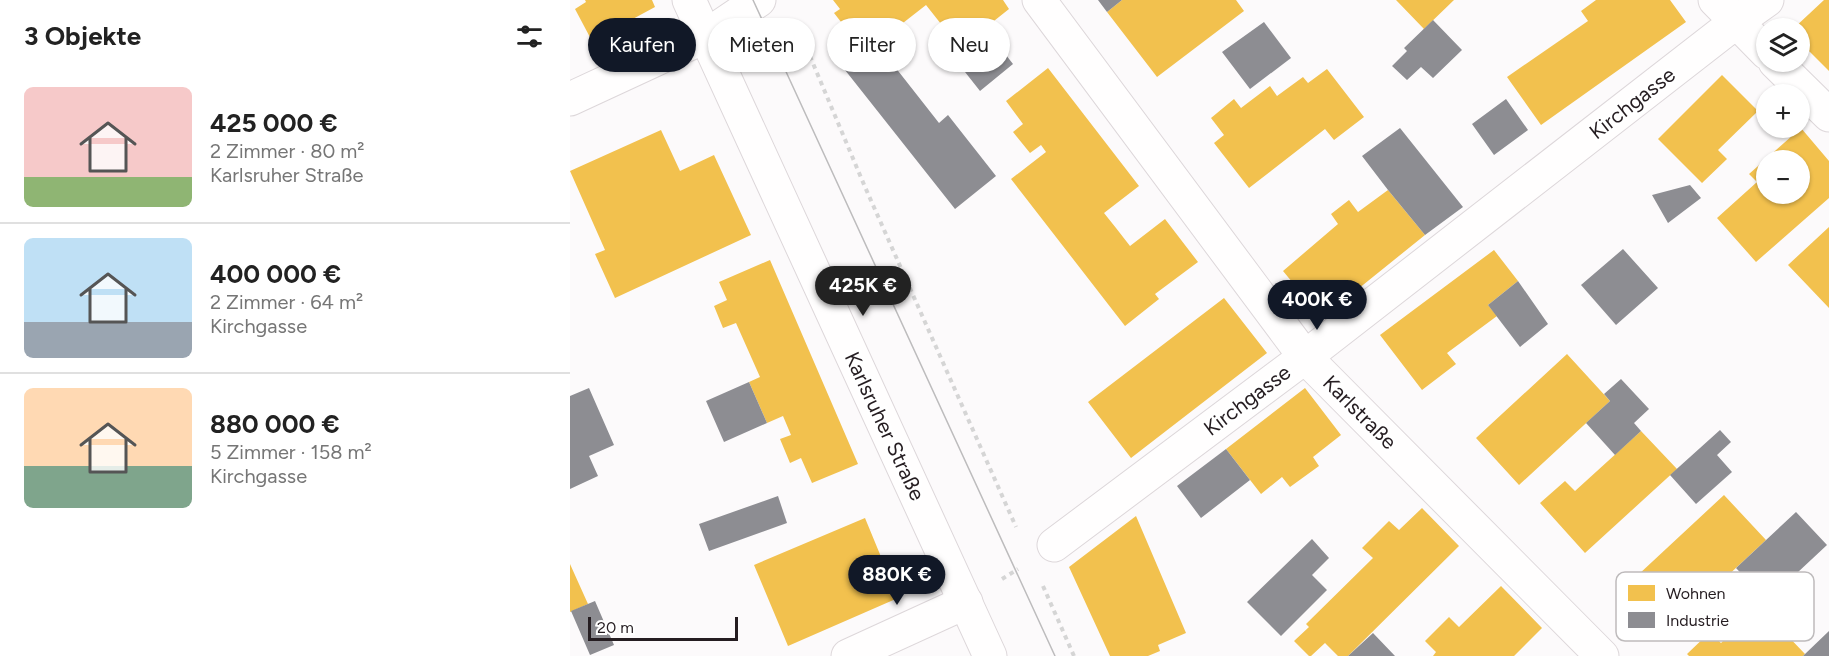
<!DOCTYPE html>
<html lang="de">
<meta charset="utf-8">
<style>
body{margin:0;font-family:Figtree,sans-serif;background:#f6f6f6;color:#222;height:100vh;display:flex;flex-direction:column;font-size:22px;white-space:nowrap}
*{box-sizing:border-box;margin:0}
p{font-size:20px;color:#767676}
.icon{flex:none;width:33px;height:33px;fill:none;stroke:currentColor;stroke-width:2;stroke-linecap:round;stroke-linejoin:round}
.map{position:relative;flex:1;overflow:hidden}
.drawer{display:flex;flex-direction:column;background:#fff;width:570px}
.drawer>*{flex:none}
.top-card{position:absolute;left:18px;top:18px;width:570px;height:54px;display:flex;gap:12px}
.tools{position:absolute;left:1186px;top:18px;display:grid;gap:12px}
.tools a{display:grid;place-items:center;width:54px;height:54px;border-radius:50%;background:#fff;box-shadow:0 2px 4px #0004;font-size:30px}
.scale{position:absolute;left:18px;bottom:15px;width:150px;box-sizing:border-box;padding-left:6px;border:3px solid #251d21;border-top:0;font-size:16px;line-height:21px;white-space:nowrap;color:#251d21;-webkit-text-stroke:4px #fff;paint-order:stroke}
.price{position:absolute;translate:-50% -51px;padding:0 14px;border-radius:21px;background:#111827;color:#fff;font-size:20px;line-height:39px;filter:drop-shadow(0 2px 3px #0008)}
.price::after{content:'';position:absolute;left:50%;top:36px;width:18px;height:14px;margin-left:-9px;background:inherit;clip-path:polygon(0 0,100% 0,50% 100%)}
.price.selected{background:#222;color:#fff}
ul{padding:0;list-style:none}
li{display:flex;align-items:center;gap:18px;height:150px;padding:0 24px}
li+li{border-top:2px solid #e0e0e0}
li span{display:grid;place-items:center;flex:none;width:168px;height:120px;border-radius:9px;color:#555}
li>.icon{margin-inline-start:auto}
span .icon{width:72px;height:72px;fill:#fffc;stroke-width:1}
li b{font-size:26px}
h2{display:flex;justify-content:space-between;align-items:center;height:72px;padding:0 24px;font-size:26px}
.pill{padding:0 21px;border-radius:27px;background:#fff;box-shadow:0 2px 4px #0004;font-size:21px;line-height:54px}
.pill.selected{background:#111827;color:#fff}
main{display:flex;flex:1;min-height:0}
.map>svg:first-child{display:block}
</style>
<main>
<section class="drawer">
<h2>3 Objekte<svg class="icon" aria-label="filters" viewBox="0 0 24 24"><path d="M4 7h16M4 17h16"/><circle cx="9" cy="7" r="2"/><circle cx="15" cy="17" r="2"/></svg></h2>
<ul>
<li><span style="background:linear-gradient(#f6c9c9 75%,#8fb573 0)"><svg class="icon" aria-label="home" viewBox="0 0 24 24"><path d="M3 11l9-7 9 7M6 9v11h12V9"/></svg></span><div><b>425 000 €</b><p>2 Zimmer · 80 m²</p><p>Karlsruher Straße</p></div></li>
<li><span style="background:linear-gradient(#bfe0f5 70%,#9aa5b1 0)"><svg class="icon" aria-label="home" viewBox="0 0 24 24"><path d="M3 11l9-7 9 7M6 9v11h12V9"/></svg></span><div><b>400 000 €</b><p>2 Zimmer · 64 m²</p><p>Kirchgasse</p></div></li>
<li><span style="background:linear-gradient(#ffd9b3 65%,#7fa58c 0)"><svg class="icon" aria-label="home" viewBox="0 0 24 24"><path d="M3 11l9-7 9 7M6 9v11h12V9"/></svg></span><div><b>880 000 €</b><p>5 Zimmer · 158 m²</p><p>Kirchgasse</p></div></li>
</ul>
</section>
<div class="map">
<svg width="1259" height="656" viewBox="0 0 1259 656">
<rect width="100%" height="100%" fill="#fcfafb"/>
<path fill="#f2c14e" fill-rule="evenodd" d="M15,0h67l3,7 -63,34 -17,-32 11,-7z
M263,0h170l6,9 -49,39 -34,-43 -55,43 -13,-17 -6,5 -18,-23 6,-4z
M552,0h114l8,11 -87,66 -50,-65z
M826,0h58l-30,29z
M1026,0h74l16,22 -145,103 -34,-48 81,-56 -7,-10z
M1254,0h5v71l-29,-29v-14h-6z
M478,68l91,118 -35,27 12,15 14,18 35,-27 33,43 -43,32 4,5 -34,27 -114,-147 35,-27 -5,-7 -11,8 -17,-21 10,-8 -17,-23z
M757,69l37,48 -30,23 -9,-11 -76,59 -35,-45 10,-8 -13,-17 23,-19 7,9 29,-22 7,10 26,-19 5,6z
M1152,75l36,36 -40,39 9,9 -25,24 -44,-44z
M1231,128l28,33v37l-73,64 -39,-44 40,-36 -8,-8zM1197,160h33v34h-33z
M91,130l19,41 34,-16 37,80 -136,63 -20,-44 10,-4 -35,-79z
M818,190l37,45 -103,83 -39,-47 55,-47 -7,-10 18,-14 9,12z
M1259,227v81l-41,-43z
M924,250l24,31 -30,24 9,11 -50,37 9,11 -34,26 -42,-55z
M200,260l88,204 -46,19 -11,-25 -11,5 -10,-24 11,-4 -8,-19 -16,7 -18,-41 11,-5 -24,-54 -13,5 -9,-22 13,-6 -8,-18z
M654,298l43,55 -136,105 -43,-56z
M997,354l43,47 -91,84 -43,-47z
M735,388l36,47 -28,22 6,9 -29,21 -8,-10 -21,17 -35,-45z
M1071,431l36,38 -92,84 -45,-50 25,-22 10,10z
M1154,495l42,45 -100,93 -42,-45z
M852,508l37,38 -111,110h-10l-13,-13 -14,13h-2l-15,-15 15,-14 -3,-3 67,-66 -11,-10 27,-27 10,9z
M566,516l50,117 -28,12 2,6 -12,5h-38l-41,-89z
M295,518l33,80 -110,48 -34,-81z
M0,564l18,40 -18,8z
M931,586l41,42 -28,28h-81l3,-4 -11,-11 24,-24 10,10z
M1189,606l46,48 -2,2h-114l-2,-2 23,-22 11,11z"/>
<path fill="#8d8d92" d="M528,0h24l-15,12z
M863,20l29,30 -29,28 -12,-11 -14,13 -15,-14 15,-15 -3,-3z
M694,22l27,36 -41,31 -28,-37z
M307,44l62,79 9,-8 48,61 -41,33 -110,-139z
M429,46l14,18 -33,27 -15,-19z
M936,99l22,31 -34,25 -22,-31z
M830,128l63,79 -38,28 -37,-45 -26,-34z
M1120,185l11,13 -33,25 -16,-28z
M1053,249l35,39 -42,37 -35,-40z
M948,281l30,43 -28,23 -32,-42z
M1051,379l28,30 -15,14 7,8 -26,24 -29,-32 24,-22 -6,-7z
M179,382l18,41 -43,19 -18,-41z
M19,388l25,57 -25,11 9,20 -28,13v-93z
M1150,430l11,12 -14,13 15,17 -36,32 -26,-29z
M656,449l24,31 -49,38 -24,-32z
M208,496l9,27 -78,28 -10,-27z
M1226,512l31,33 -60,56 -31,-33z
M742,539l17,19 -17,17 15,15 -46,46 -34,-34z
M25,601l19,44 -24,10 -19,-44z
M1259,631v25h-26l2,-2z
M803,633l22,23h-47z"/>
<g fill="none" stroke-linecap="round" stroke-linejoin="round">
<g stroke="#ddd7da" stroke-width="35">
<path id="minor" d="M469,0l266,357 297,299
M1145,0l52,53
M1205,62l54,53
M0,99l136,-63 53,-36
M484,545l251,-188 431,-335 31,-22
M278,656l118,-54"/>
</g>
<g stroke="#ddd7da" stroke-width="35">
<path id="tertiary" d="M119,0l301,656"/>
</g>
<path stroke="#d5d5d5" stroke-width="4" stroke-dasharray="4.5 4.5" stroke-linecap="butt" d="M226,23l69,164 151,340
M432,579l16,-10
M473,586l31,70"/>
<use href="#minor" stroke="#fffefe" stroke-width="33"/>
<use href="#tertiary" stroke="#fffefe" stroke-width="33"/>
<path stroke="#bdbcbd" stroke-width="1.5" d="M183,0l302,656"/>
</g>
<g text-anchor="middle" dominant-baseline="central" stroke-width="6" stroke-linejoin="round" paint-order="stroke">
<g font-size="21" fill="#251d21" stroke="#fff">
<text transform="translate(1062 103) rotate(-38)">Kirchgasse</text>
<text transform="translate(677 400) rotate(-37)">Kirchgasse</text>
<text transform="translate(790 412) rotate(45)">Karlstraße</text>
<text transform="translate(315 426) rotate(65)">Karlsruher Straße</text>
</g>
</g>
<rect x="1046" y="572" width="198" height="69" rx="9" fill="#fff" stroke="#bebbbc" stroke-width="1.5"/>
<rect x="1058" y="585" width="27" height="16" fill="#f2c14e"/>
<rect x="1058" y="612" width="27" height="16" fill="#8d8d92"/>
<g font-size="16" fill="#251d21">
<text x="1096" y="599">Wohnen</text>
<text x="1096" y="626">Industrie</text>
</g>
</svg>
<div class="tools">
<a><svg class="icon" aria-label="layers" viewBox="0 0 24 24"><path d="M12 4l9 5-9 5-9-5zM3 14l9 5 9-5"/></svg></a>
<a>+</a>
<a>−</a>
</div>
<div class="scale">20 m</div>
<b class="price selected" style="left:293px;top:317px">425K €</b>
<b class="price" style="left:747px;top:331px">400K €</b>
<b class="price" style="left:327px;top:606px">880K €</b>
<div class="top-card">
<a class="pill selected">Kaufen</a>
<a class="pill">Mieten</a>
<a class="pill">Filter</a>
<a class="pill">Neu</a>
</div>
</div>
</main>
